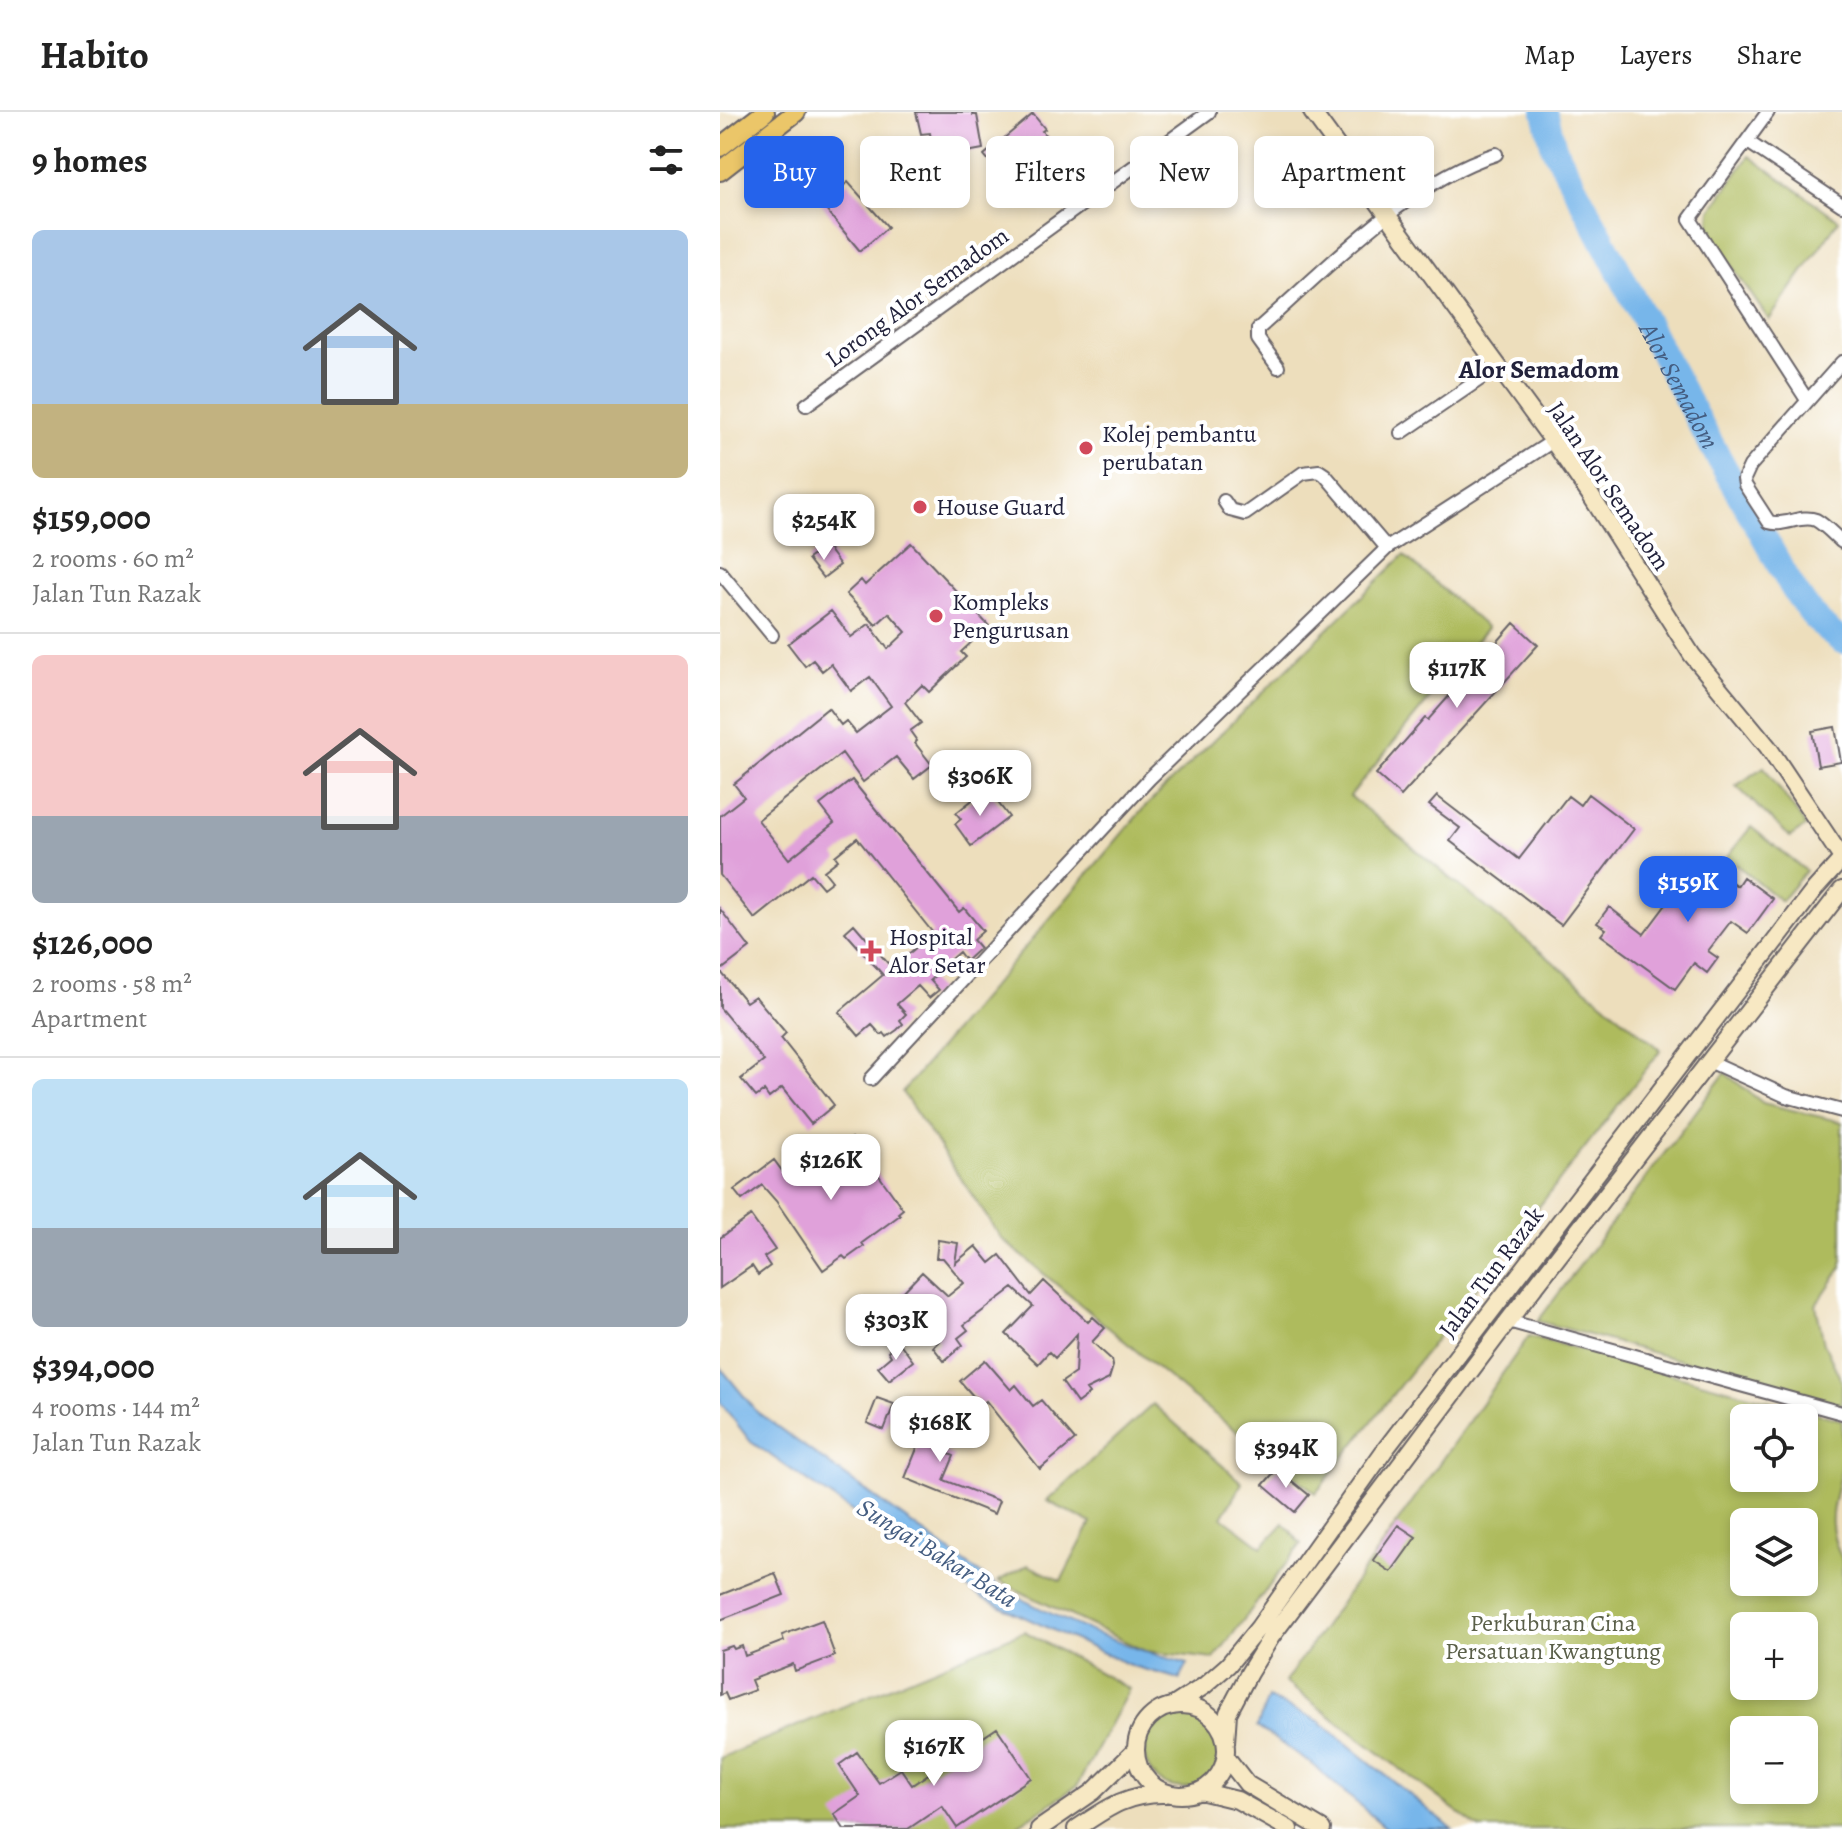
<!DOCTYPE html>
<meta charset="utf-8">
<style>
body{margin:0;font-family:Alegreya,serif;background:#f6f6f6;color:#222;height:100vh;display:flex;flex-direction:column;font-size:30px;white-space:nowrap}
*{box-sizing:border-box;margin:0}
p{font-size:26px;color:#767676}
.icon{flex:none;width:44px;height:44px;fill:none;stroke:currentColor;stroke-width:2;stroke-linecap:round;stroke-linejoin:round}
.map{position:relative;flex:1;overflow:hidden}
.details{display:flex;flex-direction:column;background:#fff;width:720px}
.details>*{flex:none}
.top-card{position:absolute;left:24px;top:24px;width:760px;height:72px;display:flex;gap:16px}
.fabs{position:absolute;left:1010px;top:1292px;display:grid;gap:16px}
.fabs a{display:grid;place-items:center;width:88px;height:88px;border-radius:12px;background:#fff;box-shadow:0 4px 12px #0003;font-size:40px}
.price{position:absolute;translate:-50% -68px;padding:0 18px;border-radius:16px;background:#fff;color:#222;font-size:26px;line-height:52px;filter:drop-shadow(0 2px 4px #0008)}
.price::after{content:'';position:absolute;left:50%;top:48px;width:24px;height:18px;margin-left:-12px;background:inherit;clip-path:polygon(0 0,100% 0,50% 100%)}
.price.active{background:#2563eb;color:#fff}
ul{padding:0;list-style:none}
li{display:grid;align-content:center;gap:16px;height:424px;padding:0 32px}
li+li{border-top:2px solid #e0e0e0}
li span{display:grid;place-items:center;height:248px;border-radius:12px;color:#555}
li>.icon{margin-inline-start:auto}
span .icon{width:144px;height:144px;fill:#fffc;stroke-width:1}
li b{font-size:34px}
h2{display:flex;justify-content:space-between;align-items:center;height:96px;padding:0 32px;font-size:34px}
.tag{padding:0 28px;border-radius:12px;background:#fff;box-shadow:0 4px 12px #0003;font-size:28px;line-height:72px}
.tag.active{background:#2563eb;color:#fff}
header{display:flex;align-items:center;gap:48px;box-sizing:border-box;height:112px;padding:0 40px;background:#fff;border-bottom:2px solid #e0e0e0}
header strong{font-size:38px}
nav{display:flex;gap:44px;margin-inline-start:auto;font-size:28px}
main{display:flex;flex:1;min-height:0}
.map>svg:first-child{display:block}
</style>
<header>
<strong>Habito</strong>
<nav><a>Map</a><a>Layers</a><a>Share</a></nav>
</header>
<main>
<section class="details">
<h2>9 homes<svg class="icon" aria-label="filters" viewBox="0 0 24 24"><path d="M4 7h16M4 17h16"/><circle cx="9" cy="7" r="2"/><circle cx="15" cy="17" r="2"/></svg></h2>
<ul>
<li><span style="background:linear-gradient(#a9c7e8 70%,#c2b280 0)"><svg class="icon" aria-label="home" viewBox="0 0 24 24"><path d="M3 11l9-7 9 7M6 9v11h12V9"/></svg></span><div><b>$159,000</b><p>2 rooms · 60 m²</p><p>Jalan Tun Razak</p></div></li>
<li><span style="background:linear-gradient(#f6c9c9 65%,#9aa5b1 0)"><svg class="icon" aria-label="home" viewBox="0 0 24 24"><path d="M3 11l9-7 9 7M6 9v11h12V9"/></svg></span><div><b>$126,000</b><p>2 rooms · 58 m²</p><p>Apartment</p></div></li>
<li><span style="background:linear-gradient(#bfe0f5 60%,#9aa5b1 0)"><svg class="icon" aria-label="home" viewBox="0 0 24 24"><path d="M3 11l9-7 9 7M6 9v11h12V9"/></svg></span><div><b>$394,000</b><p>4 rooms · 144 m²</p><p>Jalan Tun Razak</p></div></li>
</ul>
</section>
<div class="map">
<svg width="1122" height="1717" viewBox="0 0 1122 1717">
<rect width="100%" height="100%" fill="#fff"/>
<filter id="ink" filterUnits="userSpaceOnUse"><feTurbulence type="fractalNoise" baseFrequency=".0125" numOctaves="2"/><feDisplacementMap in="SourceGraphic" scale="16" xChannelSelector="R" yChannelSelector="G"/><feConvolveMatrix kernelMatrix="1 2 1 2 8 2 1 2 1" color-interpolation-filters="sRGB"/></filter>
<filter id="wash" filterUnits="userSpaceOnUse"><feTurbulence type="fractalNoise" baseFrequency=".006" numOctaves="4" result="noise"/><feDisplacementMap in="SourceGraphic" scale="32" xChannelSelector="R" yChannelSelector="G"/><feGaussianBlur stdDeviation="1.8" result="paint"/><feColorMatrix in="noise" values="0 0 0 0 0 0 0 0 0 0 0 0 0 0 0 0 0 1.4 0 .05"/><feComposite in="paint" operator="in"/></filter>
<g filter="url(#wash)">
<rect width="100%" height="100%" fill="#eddebc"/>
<path fill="#aebb5d" stroke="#686e4c" stroke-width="2" fill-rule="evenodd" d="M1029,44l90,64 -70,100 -60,-87 2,-23z
M684,443l83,73 -137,168 311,254 -345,443 -129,-100 -185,-154 -100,-147 241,-283z
M1044,655l42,59 -16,11 -54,-51z
M1031,715l55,44 -25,30 -54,-44z
M1005,961l38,30 79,19v145l-26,38 8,39 18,38v23l-304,-84z
M809,1224l313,84c0,13 0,26 0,39 -4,42 -21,56 0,100v270h-362l-195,-147zM1024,1306h60v60h-60zM1024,1410h60v60h-60zM1024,1514h60v60h-60zM1024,1618h60v60h-60z
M433,1292l89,79 -20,34 40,30 22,-24 17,21 -87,115 -69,-8 -147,-70 30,-16 33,16 30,-58 -44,-22z
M304,1519l105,58 -52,97 -65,43h-292v-71z
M424 1638a38 38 0 1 1 76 0a38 38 0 1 1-76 0Z"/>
<path fill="#77b6ea" stroke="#4c6c92" stroke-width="2" d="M0,1255l37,45 239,173c60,34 124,61 192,79l-8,15 -48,-13 -150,-68 -132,-88 -99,-68 -31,-40z
M548,1586l51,23 133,108h-65l-75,-65 -55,-37z"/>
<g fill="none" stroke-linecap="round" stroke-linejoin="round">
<path stroke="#77b6ea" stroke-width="26" id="s1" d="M825,0l9,36c68,127 133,258 206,382 23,39 42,86 82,111"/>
</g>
<g id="blocks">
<path fill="#e0a1da" d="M196,0h56l1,3h4l6,34 -27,5v4l-11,2 -4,-5 -7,1 -4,-23 -9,1z
M313,2l12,15 -3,2 22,27 -46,38 -34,-41z
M111,59l12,15 5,-4 40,45 -28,24 -39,-47 7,-6 -12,-14z
M191,431l78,83 -28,26 5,5 -37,35 -7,-7 -17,17 16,21 -11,8 7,10 -2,2 17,22 -18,14 -18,-22 -33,25 -21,-29 -84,67 31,39 45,-36 -14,-18 32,-25 107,132 5,-4 19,23 -10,9 7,8 -14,13 -7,-9 -22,19 1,2 -8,7 9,10 -10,8 -11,-12 -21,18 9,10 -6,6 3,4 -6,6 -10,7 -3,-4 -3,2 -9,-10 -13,11 -20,-24 44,-37 -38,-43 9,-8 38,44 41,-35 -76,-95 -22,18 3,4 -14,11 8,10 -9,7 -12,-14 -56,45 -35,-44v-59l24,-19 -10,-13 94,-76 13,17 5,-4 10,12 35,-27 -21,-29 -19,14 -20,-27 -9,7 -9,-11 -8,6 -17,-22 43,-33 20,26 18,-13 19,25 18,-17 -17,-19 -13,12 -30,-31 15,-14 4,5z
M106,434l14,19 -17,13 -15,-19z
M794,511l24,22 -137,151 -25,-22 49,-56 3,2z
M1115,615l6,35 -23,4 -6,-35z
M260,682l5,7 7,-6 17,22 -38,29 -16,-22 6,-5 -5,-6z
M868,682l46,35 -73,96 -111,-84 10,-13 -31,-23 8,-9 82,63 49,-63 12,9z
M978,750l13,11 3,-4 23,17 6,-9 30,22 -25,34 -17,-12 -23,30 10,7 -11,15 -13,-10 -19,26 -74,-54 5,-6 -9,-6 12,-16 35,27z
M0,797l30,39 -30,23 26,31 9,-6 31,37 -5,5 53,67 -23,19 -29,-36 -13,10 -5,-7 -8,6 -15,-18 23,-18 -44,-53z
M132,1026l51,71 -5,4 2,2 -38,28 2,3 -18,13 -3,-3 -20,14 -47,-69 -14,-16 -20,15 -8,-10 40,-30 14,19 37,-25 2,3z
M31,1104l24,34 -11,7 6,9 -12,9 -6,-9 -32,22v-50z
M218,1128l20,3 -3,20 21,-17 14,17 10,-8 31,40 13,-14 44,41 5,-5 12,11 -13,14 20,18 1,6 -4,13 -23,11 3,4 -12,9 -15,-21 13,-9 2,-39 -22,24 -6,-6 -11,12 -32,-30 27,-28 -20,-18 -49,37 4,5 -10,8 5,7 -19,16 -11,-14 6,-6 -13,-16 4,-3 -29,-28 21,-22 26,24 16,-13 -21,-25h-7z
M179,1230l14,19 -24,19 -11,-13 13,-11 -3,-5z
M265,1248l26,30 5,-5 17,21 8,-6 34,40 -35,29 -54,-68 -5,4 -21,-24z
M157,1286l17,6 -10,26 -17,-7z
M187,1290l41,15 -11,32 17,7 -10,24 55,21 -5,13 -89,-36 22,-54z
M557,1357l32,26 -14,17 -32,-27z
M678,1413l18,12 -25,35 -18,-12z
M55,1461l9,22 -64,25v-25z
M102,1508l13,36 -40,15 -2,-7 -42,16 4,10 -27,10 -3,-7 -5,2v-45l12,-4 2,3 8,-3 3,10 39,-15 -2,-6z
M277,1616l34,50 -74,50 -15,-22 -34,23h-64l-10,-15 26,-18 -21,-31 18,-13 22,31 22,-14 11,16z"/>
</g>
</g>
<g filter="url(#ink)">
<use href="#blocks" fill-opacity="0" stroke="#696468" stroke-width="2"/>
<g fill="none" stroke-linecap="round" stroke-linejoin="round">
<g stroke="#696468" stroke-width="16">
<path id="street" d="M1048,0l-78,107 117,181
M1028,30l94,63
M1122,250l-92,104 -6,13 1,6 24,37c16,5 32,-8 47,-2 9,5 18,15 26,22
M558,255l-20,-28v-10c70,-61 149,-147 238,-175
M86,293l403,-293
M681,321l98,-67
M504,389l6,9 15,4 58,-41 16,-2 6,4 62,73
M0,460l52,63
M989,949l77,35 56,15
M151,967l278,-300 238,-231 166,-107
M788,1209l334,92"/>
</g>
<g stroke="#696468" stroke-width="20">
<path id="secondary" d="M592,0l241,329 38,55 101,159 76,92 74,111
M416 1638a45 45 0 1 1 90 0a45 45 0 1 1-90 0Z
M453,1594l31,-20 24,-21 31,-38 125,-176 431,-562 27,-30
M506,1630l2,-29 21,-40 22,-36 237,-316 334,-431
M506,1645l21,27 75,45
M480,1679l37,9 52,29
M319,1717l54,-37 43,-42
M356,1717c31,-21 51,-36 89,-35"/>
</g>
<g stroke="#696468" stroke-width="22">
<path id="primary" d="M0,35l45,-35
M0,59l76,-59"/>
</g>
<use href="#street" stroke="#fff" stroke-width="12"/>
<use href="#secondary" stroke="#f7e8c3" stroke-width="16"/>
<use href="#primary" stroke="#ebc669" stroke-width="18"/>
</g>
</g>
<g fill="#d1495b" stroke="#fff" stroke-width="3">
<circle cx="366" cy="336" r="8"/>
<circle cx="200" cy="395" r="8"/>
<circle cx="216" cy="504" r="8"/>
<path d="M147 827h8v8h8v8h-8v8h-8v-8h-8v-8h8z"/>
</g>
<g text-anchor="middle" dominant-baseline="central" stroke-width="8" stroke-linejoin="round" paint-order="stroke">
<g font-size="24" fill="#22223b" stroke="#fff">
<text transform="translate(197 185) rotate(-36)">Lorong Alor Semadom</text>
<text transform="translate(889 374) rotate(56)">Jalan Alor Semadom</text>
<text transform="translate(771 1160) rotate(-53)">Jalan Tun Razak</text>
</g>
<g font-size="24" fill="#22223b" stroke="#fff" text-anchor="start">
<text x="382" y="322">Kolej pembantu<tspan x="382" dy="28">perubatan</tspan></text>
<text x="216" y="395">House Guard</text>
<text x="232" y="490">Kompleks<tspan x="232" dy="28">Pengurusan</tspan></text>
<text x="169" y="825">Hospital<tspan x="169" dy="28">Alor Setar</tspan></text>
</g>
<g font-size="24" fill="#5a5f49" stroke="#fff">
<text x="833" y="1511">Perkuburan Cina<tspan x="833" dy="28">Persatuan Kwangtung</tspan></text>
</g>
<g font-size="26" font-weight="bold" fill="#22223b" stroke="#fff">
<text x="819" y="257">Alor Semadom</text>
</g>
<g font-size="26" font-style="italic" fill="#445d81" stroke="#fff">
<text stroke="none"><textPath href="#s1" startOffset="306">Alor Semadom</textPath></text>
<text transform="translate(217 1441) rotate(32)">Sungai Bakar Bata</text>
</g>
</g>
</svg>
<div class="fabs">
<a><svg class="icon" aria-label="locate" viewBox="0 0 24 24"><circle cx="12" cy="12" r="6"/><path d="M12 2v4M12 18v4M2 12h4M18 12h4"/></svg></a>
<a><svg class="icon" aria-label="layers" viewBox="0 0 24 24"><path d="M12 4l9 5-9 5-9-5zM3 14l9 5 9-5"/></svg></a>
<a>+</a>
<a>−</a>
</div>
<b class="price" style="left:104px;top:450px">$254K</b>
<b class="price" style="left:737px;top:598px">$117K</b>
<b class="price" style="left:260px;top:706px">$306K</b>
<b class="price active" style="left:968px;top:812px">$159K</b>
<b class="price" style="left:111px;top:1090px">$126K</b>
<b class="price" style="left:176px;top:1250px">$303K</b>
<b class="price" style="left:220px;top:1352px">$168K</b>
<b class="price" style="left:566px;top:1378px">$394K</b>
<b class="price" style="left:214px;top:1676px">$167K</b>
<div class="top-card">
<a class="tag active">Buy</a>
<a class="tag">Rent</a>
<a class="tag">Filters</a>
<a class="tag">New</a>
<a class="tag">Apartment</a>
</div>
</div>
</main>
